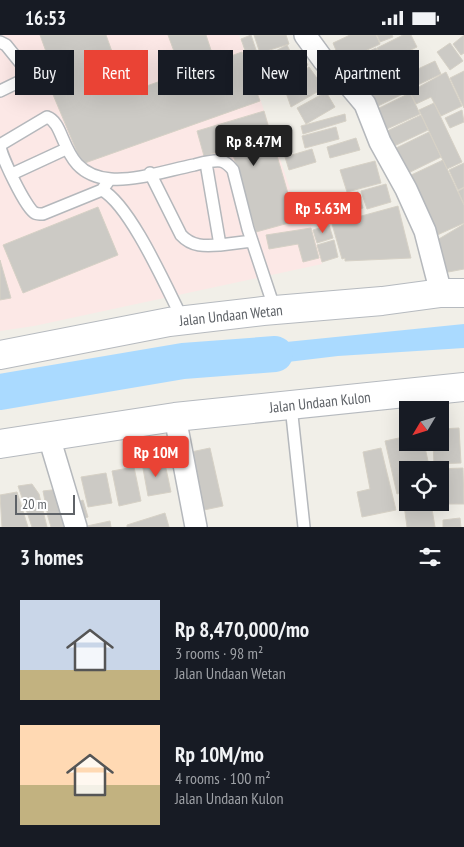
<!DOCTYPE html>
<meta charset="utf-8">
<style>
body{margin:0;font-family:"PT Sans Narrow",sans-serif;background:#242831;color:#f1f3f6;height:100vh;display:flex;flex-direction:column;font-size:19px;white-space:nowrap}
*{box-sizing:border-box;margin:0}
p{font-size:16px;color:#9ea1a6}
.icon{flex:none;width:28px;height:28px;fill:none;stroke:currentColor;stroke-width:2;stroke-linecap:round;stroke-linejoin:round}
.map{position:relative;height:492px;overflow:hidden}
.details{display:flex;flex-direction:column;background:#171b24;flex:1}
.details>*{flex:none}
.guide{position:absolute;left:15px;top:15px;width:435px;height:45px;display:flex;gap:10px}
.needle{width:32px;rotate:232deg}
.buttons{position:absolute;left:399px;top:366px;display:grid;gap:10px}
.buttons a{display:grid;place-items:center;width:50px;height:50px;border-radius:0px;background:#171b24;box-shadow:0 5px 20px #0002;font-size:25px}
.scale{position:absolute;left:15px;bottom:12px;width:60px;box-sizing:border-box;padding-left:5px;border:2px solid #5f6368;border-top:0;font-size:14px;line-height:18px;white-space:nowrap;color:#5f6368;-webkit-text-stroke:4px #fff;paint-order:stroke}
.price{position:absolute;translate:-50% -42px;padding:0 11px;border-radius:5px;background:#ea4335;color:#fff;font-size:16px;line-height:32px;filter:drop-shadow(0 1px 2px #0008)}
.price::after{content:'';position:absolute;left:50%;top:30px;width:15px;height:11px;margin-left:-8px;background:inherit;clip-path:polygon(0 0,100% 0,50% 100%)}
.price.on{background:#222;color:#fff}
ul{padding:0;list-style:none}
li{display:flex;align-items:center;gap:15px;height:125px;padding:0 20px}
li span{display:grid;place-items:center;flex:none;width:140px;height:100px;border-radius:0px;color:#555}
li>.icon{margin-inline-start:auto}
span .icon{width:60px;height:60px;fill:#fffc;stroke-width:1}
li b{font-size:21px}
h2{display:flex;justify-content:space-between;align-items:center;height:60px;padding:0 20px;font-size:21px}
.pill{padding:0 18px;border-radius:0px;background:#171b24;box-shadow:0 5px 20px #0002;font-size:18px;line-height:45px}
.pill.on{background:#ea4335;color:#fff}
.status{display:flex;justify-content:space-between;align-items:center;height:35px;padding:0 25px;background:#171b24;direction:ltr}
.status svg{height:14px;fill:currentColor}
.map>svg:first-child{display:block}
</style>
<div class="status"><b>16:53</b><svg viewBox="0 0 49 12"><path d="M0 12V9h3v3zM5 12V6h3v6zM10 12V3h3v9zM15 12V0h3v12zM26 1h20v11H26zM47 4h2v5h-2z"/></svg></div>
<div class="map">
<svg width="464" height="492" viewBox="0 0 464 492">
<rect width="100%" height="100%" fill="#f1efe8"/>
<path fill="#fce8e6" d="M0,0h239l63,190h9l11,39 -288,62 -34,5z"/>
<path fill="#aadaff" d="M464,289v24l-126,8 -110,13 -2,-21z"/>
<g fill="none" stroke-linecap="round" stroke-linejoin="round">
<path stroke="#aadaff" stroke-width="36" d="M0,357l183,-31 92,-7"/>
</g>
<path fill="#cccac5" stroke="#d6d1c6" d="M40,0h66l21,58 115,-41 18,49 -178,63 -33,-79 8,-3z
M168,0h38l6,18 -33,12z
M251,0l5,15 -10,3 -5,-14z
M254,0h32l3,9 -29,9z
M350,0h26l4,9 -39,18 -8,-19z
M377,0h15l1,2 -13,5z
M403,0h8l6,12 -33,16 -7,-15z
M464,0v18l-3,2 -8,-11z
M450,8l13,18 -13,9 -13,-18z
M287,10l5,10 -19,10 -5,-10z
M376,13l7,16 -19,9 -7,-16z
M301,18l7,12 -27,13 -6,-12z
M357,25l3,8 -16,8 -4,-8z
M435,26l6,13 -32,15 -6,-13z
M398,27l6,13 -35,16 -7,-12z
M309,32l15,21 -33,19 -8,-23z
M464,36v37l-14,-30z
M446,37l16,34 -21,10 -10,-19 -15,7 -6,-12z
M403,44l6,12 -31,15 -6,-13z
M326,57l9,15 -29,17 -9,-16z
M410,58l10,21 -42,19 -9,-20z
M434,68l28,59 -15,7 -28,-59z
M462,75l2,12 -14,6 -5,-10z
M264,76l32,110 -40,11 -25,-84 -27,8 -7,-25z
M345,79l1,7 -43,13 -2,-8z
M421,80l7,15 -38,18 -7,-15z
M336,92l3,12 -34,9 -3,-12z
M429,97l12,25 -41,20 -12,-25z
M356,103l4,12 -30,8 -3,-11z
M312,114l4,13 -27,8 -4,-13z
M443,125l21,45v18l-29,13 -28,-59z
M375,126l6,22 -34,9 -7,-22z
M464,128v24l-6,3 -9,-20z
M386,149l5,18 -24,7 -6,-18z
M464,153v16l-6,-13z
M358,157l5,16 -25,7 -5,-16z
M331,166l6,21 -12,3 -6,-21z
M398,171l13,52 -66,3v-3l-3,1 -10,-35z
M98,172l20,48 -95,38 -20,-48z
M464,189v45l-26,5 -6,-31z
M329,190l4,13 -16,5 -4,-13z
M311,193l8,30 -16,4 -5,-18 -29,5 -3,-14z
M334,205l4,17 -16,5 -5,-17z
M0,225l11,38 -11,2z
M459,393l2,35 -27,1 -1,-21h7v-14z
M408,401v7h16l6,27h-22v21l-11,3 -12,-53z
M210,413l13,58 -19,4 -13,-58z
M381,413l15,62 -34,7 -5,-25 13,-3 -7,-37z
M164,424l7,33 -23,4 -6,-33z
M134,432l7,34 -22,5 -7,-35z
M463,433l1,36h-27l3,-1v-33l-4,-1z
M106,438l6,30 -24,4 -7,-30z
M32,449l7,10 8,33h-15l-14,-41z
M60,454l9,38h-18l-3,-10 -5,-26z
M17,457l11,35h-26l-2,-32z
M83,465l5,17 -9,3 -6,-16z
M431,468l4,24h-28l-3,-22z
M165,478l4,14h-42v-2z
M460,483l1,9h-18v-7z
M110,486l1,6h-24v-1z"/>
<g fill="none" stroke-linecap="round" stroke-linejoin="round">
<g stroke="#b5b8bc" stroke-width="14">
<path id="service" d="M0,7l6,3 25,31 -31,15
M150,138l31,62c11,12 24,11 39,10l-14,-82
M12,139l54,-25
M110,144l-8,11 -59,24c-3,0 -6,0 -8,-1 -9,-4 -35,-59 -35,-68l47,-28c21,7 12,58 64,62 25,2 58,-9 83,-14 8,-2 18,-5 27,-4 5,1 8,4 12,9l15,59 27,81
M102,155c29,16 65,99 81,130
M220,210l32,-4
M291,371l13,121"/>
</g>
<g stroke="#b5b8bc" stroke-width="24">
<path id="minor" d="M305,0l19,26 20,18 21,25 15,38 26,47 19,42 16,62
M175,382l21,110
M49,402l27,90"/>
</g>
<g stroke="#b6babf" stroke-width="30">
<path id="secondary" d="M0,320l169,-33 94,-11 119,-10 59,-8h23
M0,409l175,-27 289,-30"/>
</g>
<use href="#service" stroke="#fff" stroke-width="11"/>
<use href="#minor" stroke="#fff" stroke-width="21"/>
<use href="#secondary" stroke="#fff" stroke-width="28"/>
</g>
<g text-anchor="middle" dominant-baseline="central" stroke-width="5" stroke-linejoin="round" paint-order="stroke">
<g font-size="15" fill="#5f6368" stroke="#fff">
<text transform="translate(231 280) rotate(-6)">Jalan Undaan Wetan</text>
<text transform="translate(320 367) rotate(-6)">Jalan Undaan Kulon</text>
</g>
</g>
</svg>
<div class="buttons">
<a><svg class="needle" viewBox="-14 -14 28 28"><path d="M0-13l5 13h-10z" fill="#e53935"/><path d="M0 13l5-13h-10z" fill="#9ea1a6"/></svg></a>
<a><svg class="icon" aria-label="locate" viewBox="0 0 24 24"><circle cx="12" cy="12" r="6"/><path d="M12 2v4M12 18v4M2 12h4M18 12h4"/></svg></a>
</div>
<div class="scale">20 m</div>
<b class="price on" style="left:254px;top:132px">Rp 8.47M</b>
<b class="price" style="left:323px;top:199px">Rp 5.63M</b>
<b class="price" style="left:156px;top:443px">Rp 10M</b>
<div class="guide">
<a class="pill">Buy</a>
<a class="pill on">Rent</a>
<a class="pill">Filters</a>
<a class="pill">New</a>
<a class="pill">Apartment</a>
</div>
</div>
<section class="details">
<h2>3 homes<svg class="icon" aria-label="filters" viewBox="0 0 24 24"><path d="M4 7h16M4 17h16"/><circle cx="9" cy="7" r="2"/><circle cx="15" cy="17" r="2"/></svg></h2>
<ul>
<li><span style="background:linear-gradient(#c9d6e8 70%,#c2b280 0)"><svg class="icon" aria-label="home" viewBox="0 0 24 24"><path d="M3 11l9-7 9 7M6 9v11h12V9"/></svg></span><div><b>Rp 8,470,000/mo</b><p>3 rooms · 98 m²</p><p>Jalan Undaan Wetan</p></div></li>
<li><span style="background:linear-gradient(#ffd9b3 60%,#c2b280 0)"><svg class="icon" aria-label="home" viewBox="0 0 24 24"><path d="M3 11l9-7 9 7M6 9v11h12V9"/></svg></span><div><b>Rp 10M/mo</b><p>4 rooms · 100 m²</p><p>Jalan Undaan Kulon</p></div></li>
</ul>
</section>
